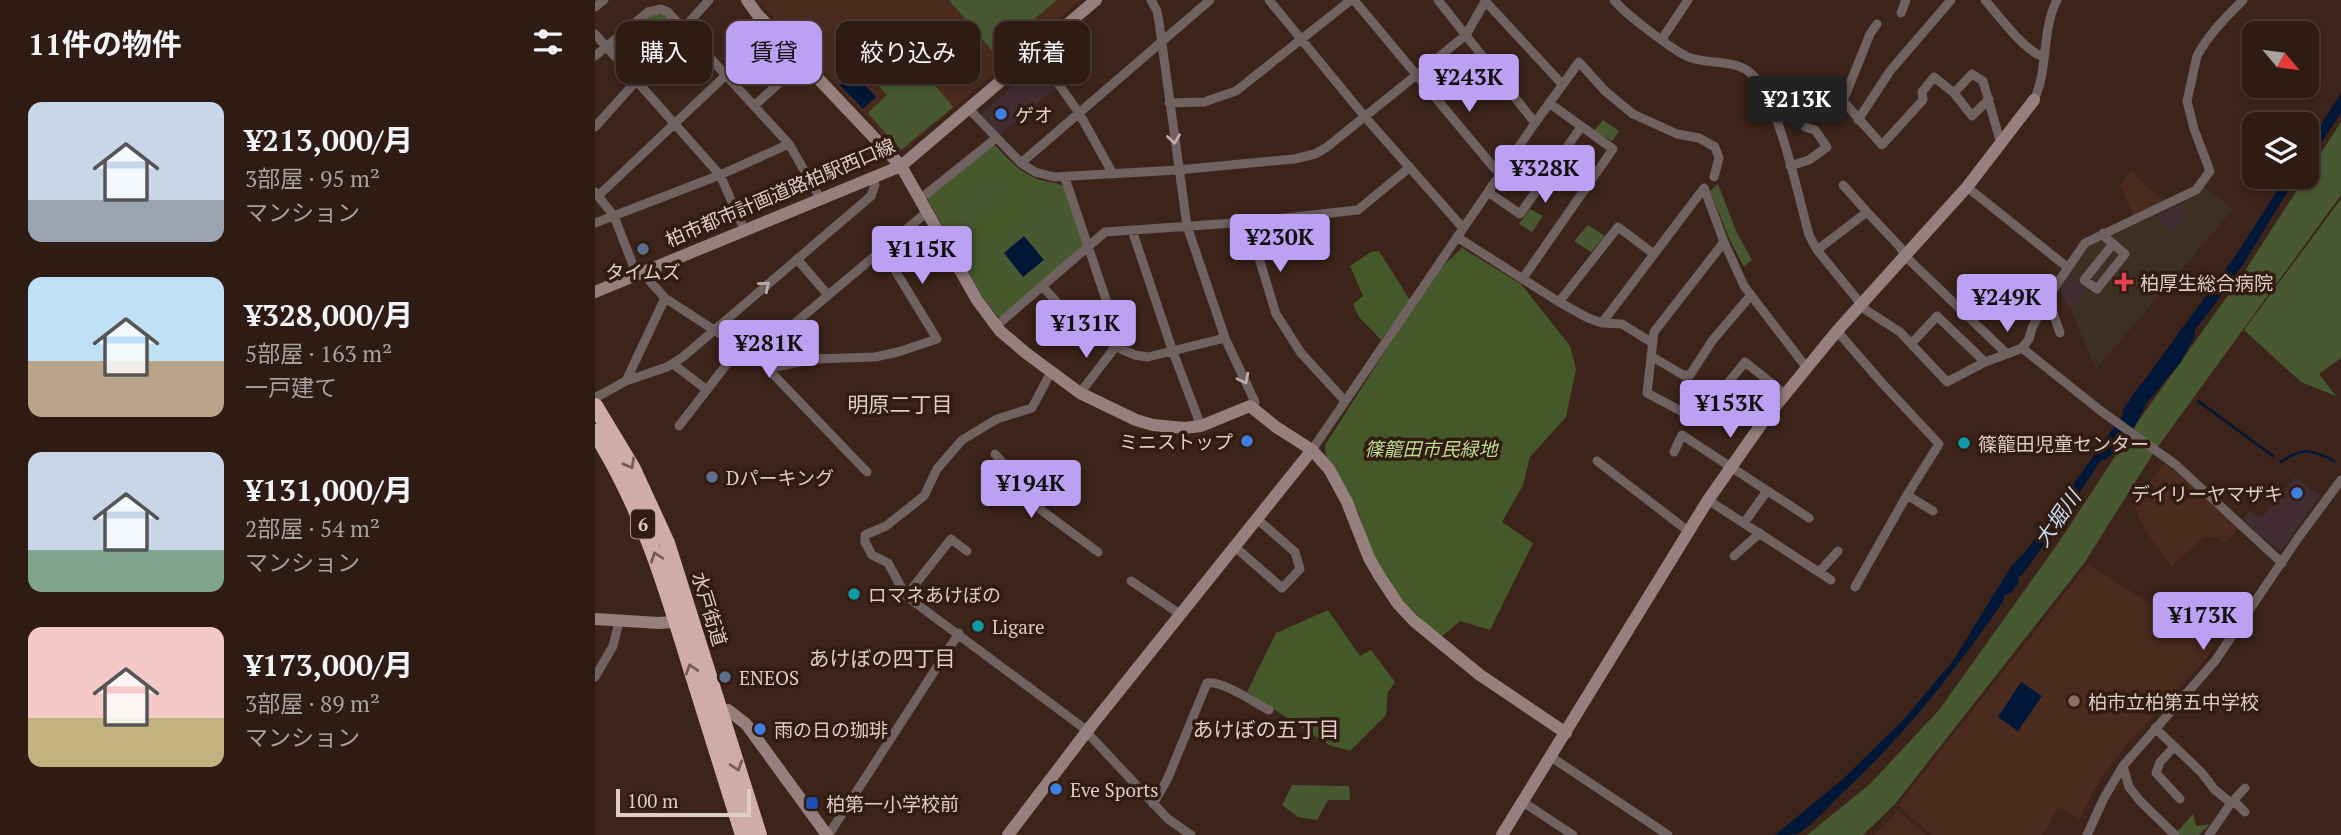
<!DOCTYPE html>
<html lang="ja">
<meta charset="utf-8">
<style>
body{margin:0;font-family:"PT Serif","Noto Sans JP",serif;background:#392822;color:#f1f3f6;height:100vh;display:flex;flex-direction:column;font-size:26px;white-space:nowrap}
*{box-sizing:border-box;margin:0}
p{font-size:23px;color:#a7a1a0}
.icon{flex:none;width:38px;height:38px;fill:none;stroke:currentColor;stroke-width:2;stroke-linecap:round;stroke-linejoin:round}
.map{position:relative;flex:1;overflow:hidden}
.panel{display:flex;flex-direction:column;background:#2d1b14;width:595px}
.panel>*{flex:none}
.banner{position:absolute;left:21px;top:21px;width:665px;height:63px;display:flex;gap:14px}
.needle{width:46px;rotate:119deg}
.buttons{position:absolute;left:1647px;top:21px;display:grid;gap:14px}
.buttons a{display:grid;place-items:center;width:77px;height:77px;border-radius:14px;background:#2d1b14;box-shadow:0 4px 10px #0003,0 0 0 2px #483934;font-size:35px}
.scale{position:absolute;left:21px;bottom:18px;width:135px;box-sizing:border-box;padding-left:7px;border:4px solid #decdc7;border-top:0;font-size:19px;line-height:24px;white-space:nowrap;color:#decdc7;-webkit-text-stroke:5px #321b11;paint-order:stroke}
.price{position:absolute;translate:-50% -60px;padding:0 16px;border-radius:7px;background:#bca0f2;color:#111;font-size:23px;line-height:46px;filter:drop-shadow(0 2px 4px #0008)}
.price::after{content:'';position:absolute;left:50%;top:42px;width:21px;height:16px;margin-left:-10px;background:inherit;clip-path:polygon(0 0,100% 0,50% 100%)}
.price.selected{background:#222;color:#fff}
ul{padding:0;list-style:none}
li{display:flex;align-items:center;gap:21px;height:175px;padding:0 28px}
li span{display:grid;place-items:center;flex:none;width:196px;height:140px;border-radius:14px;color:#555}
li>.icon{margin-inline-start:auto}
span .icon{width:84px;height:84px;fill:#fffc;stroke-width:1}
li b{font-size:30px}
h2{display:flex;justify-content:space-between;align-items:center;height:84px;padding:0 28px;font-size:30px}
.pill{padding:0 24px;border-radius:14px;background:#2d1b14;box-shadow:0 4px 10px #0003,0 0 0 2px #483934;font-size:24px;line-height:63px}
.pill.selected{background:#bca0f2;color:#111}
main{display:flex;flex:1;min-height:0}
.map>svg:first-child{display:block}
</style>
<main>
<section class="panel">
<h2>11件の物件<svg class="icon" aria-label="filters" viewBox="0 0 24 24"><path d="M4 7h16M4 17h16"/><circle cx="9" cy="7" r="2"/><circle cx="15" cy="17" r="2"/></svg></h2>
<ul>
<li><span style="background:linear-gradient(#c9d6e8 70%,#9aa5b1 0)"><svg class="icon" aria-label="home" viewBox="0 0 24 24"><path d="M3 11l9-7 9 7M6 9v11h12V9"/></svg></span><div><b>¥213,000/月</b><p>3部屋 · 95 m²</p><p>マンション</p></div></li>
<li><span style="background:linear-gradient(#bfe0f5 60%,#b9a48a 0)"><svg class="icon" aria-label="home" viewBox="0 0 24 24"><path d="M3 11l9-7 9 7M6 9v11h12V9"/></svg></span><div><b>¥328,000/月</b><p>5部屋 · 163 m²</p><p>一戸建て</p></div></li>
<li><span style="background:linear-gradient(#c9d6e8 70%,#7fa58c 0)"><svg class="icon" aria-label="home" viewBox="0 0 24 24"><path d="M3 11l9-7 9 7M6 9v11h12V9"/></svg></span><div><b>¥131,000/月</b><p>2部屋 · 54 m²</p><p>マンション</p></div></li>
<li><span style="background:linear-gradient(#f6c9c9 65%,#c2b280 0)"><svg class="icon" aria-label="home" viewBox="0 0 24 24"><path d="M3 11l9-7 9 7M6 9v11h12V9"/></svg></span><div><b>¥173,000/月</b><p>3部屋 · 89 m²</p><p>マンション</p></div></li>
</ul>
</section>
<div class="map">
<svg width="1746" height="835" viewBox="0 0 1746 835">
<rect width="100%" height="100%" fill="#3c241a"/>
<path fill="#402c31" d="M446,62l17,24 -58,49 -19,-21z
M1583,205l12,9 -16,19 -21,-16z
M1471,273l21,17 -18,20 -11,-25z
M1700,477l26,18 -40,56 -22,-16 -16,-16 6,-8 13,7 15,-21 3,2z"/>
<path fill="#4a2b1e" d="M162,0h323l-176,151h-6z
M1536,171l33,31 -27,12h-4l-13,-29z
M1570,463l74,66 -16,15 -4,-6 -15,-1 -33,30 -26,-37 -12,-27z
M1493,564l127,81 -9,14 -78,84 -30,38 -18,38 -22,-12 -15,28h-112l-33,-30z
M1303,811l28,24h-52z"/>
<path fill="#3d3022" d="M1608,186l30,23 -137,160 -25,-59 15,-20 -20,-17 19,-27 68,-29 21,16 15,-19 -11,-9 10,-5z"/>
<path fill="#485932" d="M354,0h108l-63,53z
M60,12l11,2 12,16 -39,44h-4l-23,-25 1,-5z
M291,25l67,82 -51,42 -3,-1 -31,-35 19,-18 -36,-38z
M1008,120l16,11 -7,10 -18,-10z
M1746,122v73l-187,257 -69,110 -190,242 -32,31h-56l63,-51 69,-74 120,-168 78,-119 102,-143z
M397,146h4c12,13 23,26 41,33 9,3 20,3 28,8l19,57 -2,4 -81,69 -4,-1 -15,-20 -54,-96v-5z
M1123,184l18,47 16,29 -8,7 -15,-29 -19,-47z
M1746,199v159l-22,16 17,22 -35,-14 -57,-52z
M935,209l13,7 -11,16 -13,-8z
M993,225l17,11 -14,16 -17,-11z
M697,785l57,1 1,14h-22l-11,20 -19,-3 -16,-12z
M1598,814l3,12 14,-2 -11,11h-19l-3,-3z"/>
<path fill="#45582a" d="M396,150h4l17,17 20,13 31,8 4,8 -13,10 -8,-3 -8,6 -2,-2 11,-18 -10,-4 -6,11 3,2 -4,9 -5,2 2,9 -35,33 33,43 -23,19 -4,-1 -36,-55 7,-11 9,-31h9l7,-7 6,-1 10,-21 -12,-9 -8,4 -10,-1 -37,31 8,8 5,-4 8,8 -3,21 -3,2 -27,-46 1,-5z
M867,248l59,36 49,62 6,23 -10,48 -36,40 -7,28 -21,37 31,21 -43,87 -30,-9 -20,17 -42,-43 -27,-40 -12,-42 -33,-54 -1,-14 111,-173z
M784,251l31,49 -29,40 -22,-23 -6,-13 10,-8 -13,-30 21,-14z
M733,610l32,46 11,-6 24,32 -7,10 -2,23 -36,36 -21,-6 -82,-53 29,-59z"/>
<path fill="#001738" d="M258,73l23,24 -13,12 -23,-24z
M1746,93v20l-34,51v-18z
M1691,177h12c-22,30 -39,64 -60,95 -35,50 -75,97 -109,147l-7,-6 2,-5 112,-153z
M429,236l20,24 -21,17 -19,-24z
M1519,427l10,4 -14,15 -41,63 -47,66 -4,2 1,5 -8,11 -7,3v4c-51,74 -101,137 -167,198 -10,10 -28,30 -40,36 -6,1 -16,1 -22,1l67,-55 62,-61 49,-58 57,-93 17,-18z
M1426,682l21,14 -24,35 -20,-14z"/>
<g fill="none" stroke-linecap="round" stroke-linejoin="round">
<path stroke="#001738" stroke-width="2.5" d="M1603,401l75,55
M1686,462c21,-15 31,-13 53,-1"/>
<path stroke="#001738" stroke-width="16" d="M1508,452l20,-20 18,-35 33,-39 13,-24"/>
<path stroke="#706260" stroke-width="9" d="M556,0l6,11 2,11 28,204 38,112 30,64 -2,5
M674,0l96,117 98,111
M759,0l141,169 5,4
M843,0l97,123
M1019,0c10,13 62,53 77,58 18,6 41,2 57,13 29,19 51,129 61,164l8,15 49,60 34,22 47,50 38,-20 22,-8
M1390,0c14,16 40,52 59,57
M891,2l76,82
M0,7l9,-7
M1306,13l5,-13
M1282,24l-7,10 -27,67 39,44 41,-45 -1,-8 12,-15 20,16 18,23 17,-17
M0,34l125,141 24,54
M1067,39l26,-39
M441,52l43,61 34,61
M0,56l53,-44 13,-3 7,3 121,132 31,54
M1359,93l18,-19 11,7 16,56 4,3
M1439,100c15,-32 7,-69 23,-100
M574,103l35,-1 32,-11 115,-91
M159,106l48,-44
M375,110l51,53 14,9 19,5 124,-7 116,-11 21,-5 12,-7 139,-112 20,-35
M1263,120l32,-49 61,-71
M0,127l114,-127
M426,163l189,-163
M1195,166l19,-6 18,-13 -12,-17 -10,-3
M470,178l58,172
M1248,185l24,27
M1372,187l100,80
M0,192l19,24 22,57
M893,192l32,22 61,-87
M3,196l128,-121
M325,199l75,-60
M653,222l110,-12 52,-43
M0,223l125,-48 69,-31
M537,230l41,122 28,74
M1508,233l3,5 19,16 -28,35 -13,-9 29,-36
M862,237l102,65 29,16 14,5 102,-135 20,54 -70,90 -7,61 47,25
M1129,242l20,44 62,81
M1222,250l50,-38 33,35 5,9 102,98 15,-6 79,63 75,54 106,98
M202,259l31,36
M48,271l3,6 19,21 75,49 35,20 40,-8 60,-2 23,-5 39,-13 -55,-90
M928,278l90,-129 -64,-46
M447,286l35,38 46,26 12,5 13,2 77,-19
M964,302l59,-75 36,27
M1451,302l4,2 10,29
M1007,323l20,1 29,18
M401,326l109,-94 143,-10 28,92 25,39 44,48
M1242,331l45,52 57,61 -32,51 -52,92
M1317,343l25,-27 48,46
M1427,348l7,-9 3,-11 16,-31 37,-54 111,-53 14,-19 -16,-42 -7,-28 10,-45c11,-21 29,-39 46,-56
M161,356l171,-144
M1056,356l32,19h7l22,-34 39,-46
M78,364l34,26
M172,364l2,6 98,102
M456,372l-19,36 -35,11 -35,21 -25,29 -13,27 -38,30 -21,9v7l7,13 16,8 18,33 175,130 87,93 23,16
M31,381l39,-83
M485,393l36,-47
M0,398l31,-17 41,-14 16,-10 188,-161 4,-11 -4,-7
M84,426l61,-79
M1166,426l-41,-33 25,-31 40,32
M717,450l223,-327 44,-61 26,29 28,23 44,20 22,4 16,9 4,11 -5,19
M1079,452l8,-17 127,83
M400,454l39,44 7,12 57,42
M1002,461l91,70
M1312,495l26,16
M1113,500l123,80
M1149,523l23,-32
M640,547l47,41 18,-19 -5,-17 -38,-33
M1139,556l26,-23
M1224,572l19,-21
M536,581l49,33
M311,596l45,-57 16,12
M0,677l18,-31 6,-24
M1560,728l47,45 12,16 17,14 14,-15
M1579,747l-14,15 -4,11 24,26
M956,757l117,78
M1528,766l6,21 11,14 35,34
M928,802l50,33
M558,804l14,-24 40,-97c15,-3 48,20 62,27
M231,834l5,-3 128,-198
M1492,835l17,-37 19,-32 92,-105 83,-123 43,-58
M1614,835l22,-32 6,1 8,8"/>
<path stroke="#96807d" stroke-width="12" d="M152,0l10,14 144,152 76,134 23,31 26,22 54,40 56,27 17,5 31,3 17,-2 44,-18 5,-2 26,21 36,23 17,19 18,33 22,56 11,19 18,27 16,17 66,54 86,58
M0,292l306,-126 195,-166
M0,619l64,4 26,-2
M120,713l13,-3 18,14 81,111
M413,835l83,-109 221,-276
M907,835l206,-335 57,-81 72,-88 130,-144 67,-87"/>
<path stroke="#cfaca8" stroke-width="16" d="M0,406l38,63 34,74 92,292
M0,432c48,77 71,154 97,240 17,55 34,109 51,163"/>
</g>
<defs><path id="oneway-chevron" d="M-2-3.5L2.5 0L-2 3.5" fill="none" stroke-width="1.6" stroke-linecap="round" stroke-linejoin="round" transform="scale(1.75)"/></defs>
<g stroke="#bdada8">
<use href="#oneway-chevron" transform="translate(579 139) rotate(82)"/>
<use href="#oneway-chevron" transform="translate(170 286) rotate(-40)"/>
<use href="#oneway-chevron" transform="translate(649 379) rotate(63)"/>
</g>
<g stroke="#795c55">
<use href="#oneway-chevron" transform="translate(35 464) rotate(61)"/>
<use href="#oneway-chevron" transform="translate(61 557) rotate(-109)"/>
<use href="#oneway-chevron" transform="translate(96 669) rotate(-107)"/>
<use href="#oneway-chevron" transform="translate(142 766) rotate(72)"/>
</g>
<g fill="#3f7fe0" stroke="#321b11" stroke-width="2.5">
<circle cx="406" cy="114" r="7"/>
<circle cx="652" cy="441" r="7"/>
<circle cx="1702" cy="493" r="7"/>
<circle cx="165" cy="729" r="7"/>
<circle cx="461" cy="789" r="7"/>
</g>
<g fill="#5c6f8a" stroke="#321b11" stroke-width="2.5">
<circle cx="48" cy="249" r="7"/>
<circle cx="117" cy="477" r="7"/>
<circle cx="130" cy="677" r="7"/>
</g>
<path fill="#e0444e" stroke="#321b11" stroke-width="2.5" d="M1525.5 271.5h7v7h7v7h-7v7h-7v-7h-7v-7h7z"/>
<g fill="#0f9aa8" stroke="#321b11" stroke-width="2.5">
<circle cx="1369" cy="443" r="7"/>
<circle cx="259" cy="594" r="7"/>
<circle cx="383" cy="626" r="7"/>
</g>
<circle fill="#8d6e63" stroke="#321b11" stroke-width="2.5" cx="1479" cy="701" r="7"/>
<rect fill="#1a4fb4" stroke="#321b11" stroke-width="2.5" x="210" y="796" width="14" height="14" rx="3.5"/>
<g text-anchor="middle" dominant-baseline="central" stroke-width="7" stroke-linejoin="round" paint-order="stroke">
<rect fill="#321b11" stroke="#aa9890" stroke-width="2" x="36" y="509.5" width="24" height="29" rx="5"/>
<g font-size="18" font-weight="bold" fill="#decdc7">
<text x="48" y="524">6</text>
</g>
<g font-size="19" fill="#decdc7" stroke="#321b11" text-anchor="start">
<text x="420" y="114">ゲオ</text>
<text x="48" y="271" text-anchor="middle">タイムズ</text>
<text x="1545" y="282">柏厚生総合病院</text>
<text x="638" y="441" text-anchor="end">ミニストップ</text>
<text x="1383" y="443">篠籠田児童センター</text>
<text x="131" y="477">Dパーキング</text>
<text x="1688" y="493" text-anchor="end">デイリーヤマザキ</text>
<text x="273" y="594">ロマネあけぼの</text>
<text x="397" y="626">Ligare</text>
<text x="144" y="677">ENEOS</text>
<text x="1493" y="701">柏市立柏第五中学校</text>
<text x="179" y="729">雨の日の珈琲</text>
<text x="475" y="789">Eve Sports</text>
<text x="231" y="803">柏第一小学校前</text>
</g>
<g font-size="19" fill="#decdc7" stroke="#321b11">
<text transform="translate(185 192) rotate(-23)">柏市都市計画道路柏駅西口線</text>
<text transform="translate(115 609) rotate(73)">水戸街道</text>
</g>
<g font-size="19" font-style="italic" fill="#b9da8f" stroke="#321b11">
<text x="836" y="448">篠籠田市民緑地</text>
</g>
<g font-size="21" fill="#decdc7" stroke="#321b11">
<text x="305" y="404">明原二丁目</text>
<text x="287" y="658">あけぼの四丁目</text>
<text x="671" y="729">あけぼの五丁目</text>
</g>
<g font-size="21" font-style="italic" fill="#c5d9f3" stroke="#321b11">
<text transform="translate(1462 518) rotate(-55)">大堀川</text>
</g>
</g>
</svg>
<div class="buttons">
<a><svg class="needle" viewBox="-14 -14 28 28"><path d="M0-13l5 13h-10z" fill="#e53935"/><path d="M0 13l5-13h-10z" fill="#a7a1a0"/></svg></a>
<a><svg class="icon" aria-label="layers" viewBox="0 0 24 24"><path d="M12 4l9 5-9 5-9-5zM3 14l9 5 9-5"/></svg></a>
</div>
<div class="scale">100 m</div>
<b class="price" style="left:874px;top:114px">¥243K</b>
<b class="price selected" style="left:1202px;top:136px">¥213K</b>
<b class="price" style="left:950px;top:205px">¥328K</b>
<b class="price" style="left:685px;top:274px">¥230K</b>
<b class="price" style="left:327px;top:286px">¥115K</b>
<b class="price" style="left:1412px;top:334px">¥249K</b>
<b class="price" style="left:491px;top:360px">¥131K</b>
<b class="price" style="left:174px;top:380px">¥281K</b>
<b class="price" style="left:1135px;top:440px">¥153K</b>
<b class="price" style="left:436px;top:520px">¥194K</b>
<b class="price" style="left:1608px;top:652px">¥173K</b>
<div class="banner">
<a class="pill">購入</a>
<a class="pill selected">賃貸</a>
<a class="pill">絞り込み</a>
<a class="pill">新着</a>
</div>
</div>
</main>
